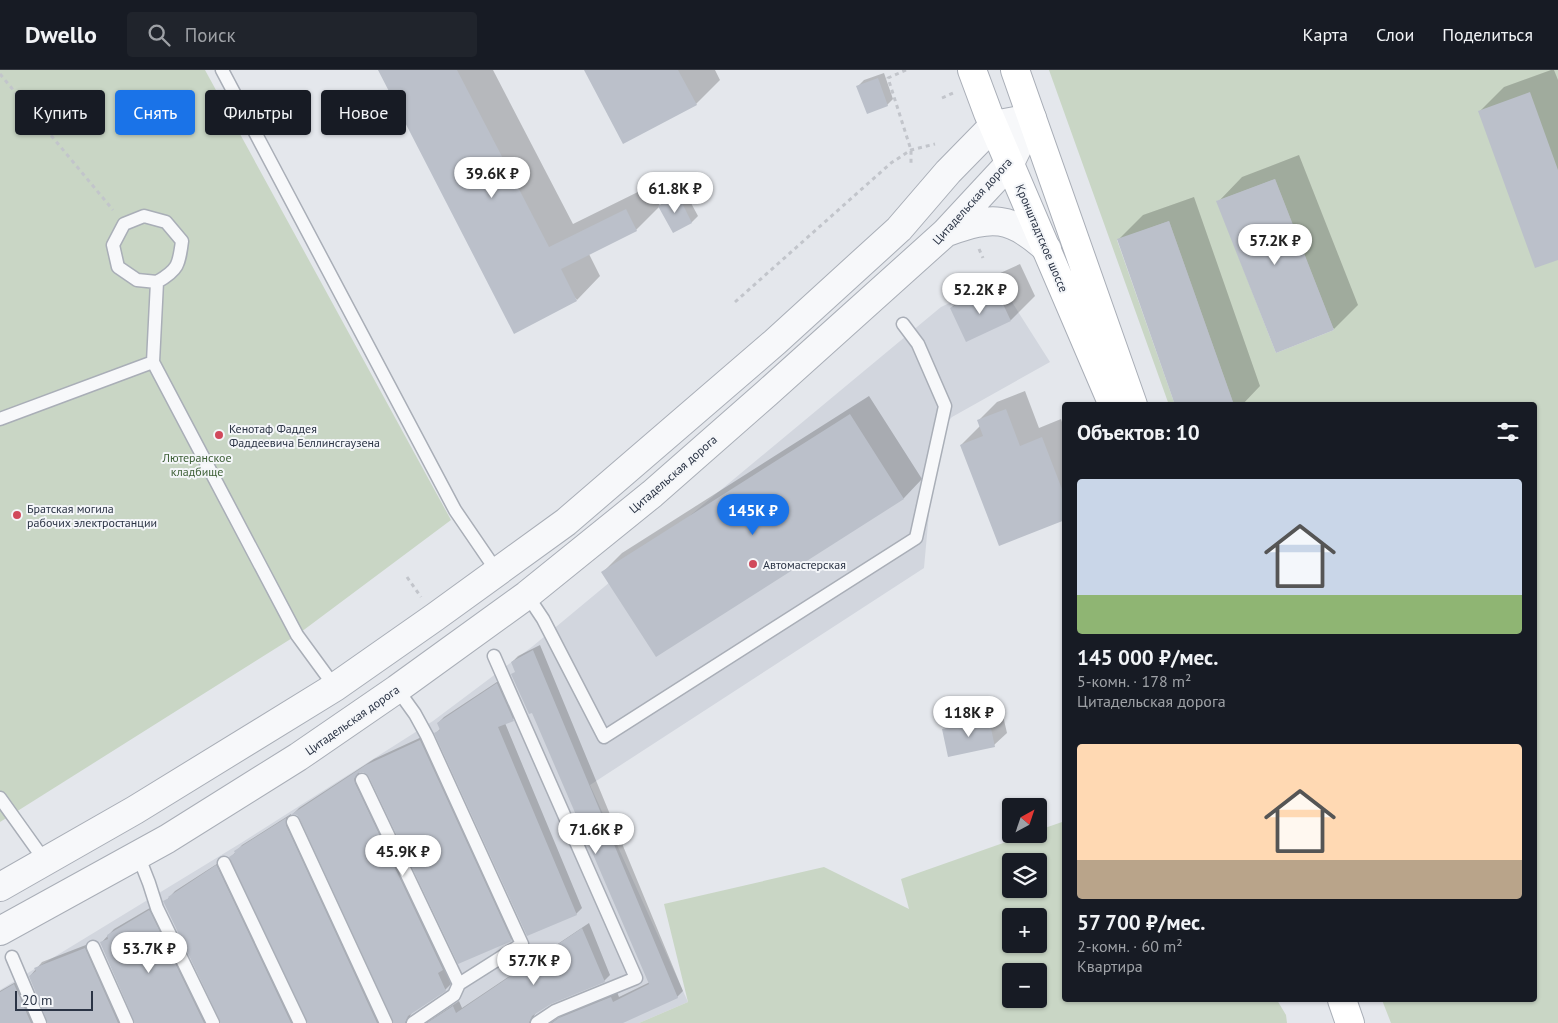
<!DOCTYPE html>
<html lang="ru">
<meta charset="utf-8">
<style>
body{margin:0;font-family:"PT Sans",sans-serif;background:#20242c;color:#f1f3f6;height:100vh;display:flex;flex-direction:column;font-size:19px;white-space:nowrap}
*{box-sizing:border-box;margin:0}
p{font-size:16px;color:#9ea1a6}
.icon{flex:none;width:28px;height:28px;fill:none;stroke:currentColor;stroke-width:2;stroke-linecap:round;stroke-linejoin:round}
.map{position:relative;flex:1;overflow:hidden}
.sheet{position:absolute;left:1062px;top:332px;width:475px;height:600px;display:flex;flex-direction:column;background:#171b24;border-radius:5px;box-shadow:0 1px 4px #0004}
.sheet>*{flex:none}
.hud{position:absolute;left:15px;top:20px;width:475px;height:45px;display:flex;gap:10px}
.needle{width:32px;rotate:40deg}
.fabs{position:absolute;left:1002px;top:728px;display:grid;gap:10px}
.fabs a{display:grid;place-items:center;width:45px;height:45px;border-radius:5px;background:#171b24;box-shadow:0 1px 4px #0004;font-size:25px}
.scale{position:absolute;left:15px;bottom:12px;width:78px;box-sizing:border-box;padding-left:5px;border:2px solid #2b3445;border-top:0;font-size:14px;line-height:18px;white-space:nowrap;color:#2b3445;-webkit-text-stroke:4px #f4f6f9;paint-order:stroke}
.price{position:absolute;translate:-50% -42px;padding:0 11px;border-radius:18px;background:#fff;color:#222;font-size:16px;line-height:32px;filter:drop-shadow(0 1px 2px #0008)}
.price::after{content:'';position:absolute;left:50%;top:30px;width:15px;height:11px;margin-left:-8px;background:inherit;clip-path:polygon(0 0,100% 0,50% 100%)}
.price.selected{background:#1a73e8;color:#fff}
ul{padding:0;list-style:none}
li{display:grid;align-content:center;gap:10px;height:265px;padding:0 15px}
li span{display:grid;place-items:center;height:155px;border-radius:5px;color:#555}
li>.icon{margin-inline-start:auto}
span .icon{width:90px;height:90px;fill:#fffc;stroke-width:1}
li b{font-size:21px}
h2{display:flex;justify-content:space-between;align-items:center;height:60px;padding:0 15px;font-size:21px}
.tag{padding:0 18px;border-radius:5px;background:#171b24;box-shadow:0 1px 4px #0004;font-size:18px;line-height:45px}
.tag.selected{background:#1a73e8;color:#fff}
header{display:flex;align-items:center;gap:30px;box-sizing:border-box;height:70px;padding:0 25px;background:#171b24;border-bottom:1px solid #363941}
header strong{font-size:24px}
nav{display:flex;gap:28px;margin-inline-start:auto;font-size:18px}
.search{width:350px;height:45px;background:#20242c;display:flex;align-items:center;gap:12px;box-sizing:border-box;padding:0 18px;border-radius:5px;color:#9ea1a6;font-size:19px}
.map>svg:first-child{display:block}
</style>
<header>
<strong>Dwello</strong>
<div class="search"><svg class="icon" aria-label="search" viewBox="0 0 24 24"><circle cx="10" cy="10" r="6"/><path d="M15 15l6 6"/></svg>Поиск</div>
<nav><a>Карта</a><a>Слои</a><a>Поделиться</a></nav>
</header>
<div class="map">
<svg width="1558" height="953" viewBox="0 0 1558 953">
<rect width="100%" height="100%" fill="#e4e7ec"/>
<path fill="#d2d6de" d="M998,210l52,82 -98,55 -16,18 -12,133 -334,217 98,217 -49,21h-639v-33l241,-147 192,-122 100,-75 408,-339z"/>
<path fill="#c9d6c5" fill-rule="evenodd" d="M0,0h205l246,450 -154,115 -297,187z
M1049,0h509v953h-167l-9,-23h153v-595h-301l-65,-184 -52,19 58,165h-6zM1275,109l59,151 -58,23 -59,-152z
M1065,751v179h212l9,15 1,8h-648l49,-21 -24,-98 160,-37 85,42 -8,-30 128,-45h10v-4zM1039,791v28h-28v-28zM1011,846h28v28h-28zM1011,901h28v28h-28z"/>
<path fill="#0003" d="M379,0h114l80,154 77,-38 10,20 6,-6 18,-10 14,26 -6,6 -19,9 -13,-25 -24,24 -47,24 11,22 -23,24z
M586,0h129l5,10 -24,24z
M1551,0h3l4,10v178l-78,-147 24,-24z
M884,3l9,26 -6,6 -29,-19 6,-6z
M1299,85l59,150 -24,24 -116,-127 24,-25z
M1194,127l66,189 -18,19h-65l-59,-165 25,-25z
M1020,194l15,32 -24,24 -60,-12 25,-24z
M1025,321l14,37 22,-9 4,12v88l-104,-74 19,-19 -2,-5 19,-19z
M869,326l53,83 -18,19 -248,157 -53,-83 19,-19z
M540,575l143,346 -6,6 -57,26h-70l16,-10 51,-21 2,5 31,-15 -138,-320 6,-6z
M503,608l16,35 -6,6 -8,4 77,185 -6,6 -140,-181 5,-5 -3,-5 6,-6z
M1001,637l6,26 -13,12 -50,-15 12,-13z
M426,665l91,199 -6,6 -141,-164 -7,-5h-4l1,6 89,186 -5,5 7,16 -6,6 -33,22 -2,4 4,7h-19l-97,-209 -4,-1 5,-5 75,-49z
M291,744v5l97,204h-79l-78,-166 11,-12z
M223,790l79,163h-80l-57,-121 10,-11z
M155,835l60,118h-79l-35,-80 13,-14z
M589,853l21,52 -6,6 -53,21 -15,10 -2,4 4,7h-112l33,-22 3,7z
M91,873l38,80h-80l-19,-47 12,-14z
M21,909l21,44h-42v-32z"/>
<path fill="#bbc0ca" d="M378,0h79l92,177 77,-38 11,22 -76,38 16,32 -63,33z
M584,0h94l19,35 -74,39z
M878,8l10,28 -21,8 -11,-28z
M1530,22l28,78v90l-23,8 -57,-157z
M1275,109l59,151 -58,23 -60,-152z
M678,125l14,28 -19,10 -15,-27z
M1169,151l65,184h-59l-58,-166z
M995,217l16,34 -45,21 -16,-34z
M1006,339l14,37 22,-9 23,60v23l-66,26 -39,-101 23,-9 -6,-16z
M850,344l54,85 -248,158 -55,-85z
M533,580l145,348 -55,25h-71l7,-5 52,-21 2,5 36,-18 -117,-271 -3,1 -18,-40 4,-2 -4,-10z
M497,613l17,38 -16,6 79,188 -50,21 -93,-203 6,-3 -3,-7z
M989,649l6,28 -47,10 -6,-28z
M420,670l92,201 -54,23 -89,-187 -6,-5 -5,1 -4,6 1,4 88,187 -5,3 8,18 -38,25 -3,7h-11l-94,-204 -3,-4 -5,-1 74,-49z
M286,748v7l91,198h-69l-79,-166 6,-4 -1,-2z
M216,795l1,1 74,157h-70l-56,-118 -2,-4 6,-3 -1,-1z
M149,840l1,1 54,112h-69l-35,-81 8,-3 -1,-4z
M582,858l23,54 -54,22 -19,12 -3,7h-102l26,-17 3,7z
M85,878l33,75h-70l-19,-47 7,-5 -2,-3z
M14,914l17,39h-31v-31z"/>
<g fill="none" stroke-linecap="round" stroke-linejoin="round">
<g stroke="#a9aeb7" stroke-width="15">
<path id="service" d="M222,0l233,440 43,63
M153,292l4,-80c21,-12 22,-17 25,-41l-16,-19 -22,-6 -20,8 -11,21 5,22 19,13 20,2
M0,349l153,-57 144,273 38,52
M527,525l16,24 61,118 312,-199 29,-132 -27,-62 -15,-20
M494,586l142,322 -81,33 -18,12
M397,619l18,25 12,22 95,208 -63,40
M362,710l97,204 -5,11 -41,28
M0,728l45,63
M293,752l93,201
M138,785l11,28 8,25 56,115
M224,793l76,160
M93,877l34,76
M12,887l28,66"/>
</g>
<g stroke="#a9aeb7" stroke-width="30">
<path id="tertiary" d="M947,162c45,-16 63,-17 100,17
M0,817l135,-77 200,-123 100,-70 131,-95 209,-180 124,-113 49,-57 46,-47 38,-7
M0,861l167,-92 131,-82 99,-68 130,-94 125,-101 115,-101 178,-160 65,-70 22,-45"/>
</g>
<g stroke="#a9aeb7" stroke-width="30">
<path id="secondary" d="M972,0l16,43 125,292
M1015,0l118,335
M1342,930l8,23"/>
</g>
<path stroke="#c2c5cb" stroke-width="3" stroke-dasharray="4 4" stroke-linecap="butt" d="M906,0l-18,8 23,72v13
M0,4l113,136
M942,28l11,-5
M979,179l4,9
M735,232l156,-139 20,-13 24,-6
M407,507l14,20"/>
<use href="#service" stroke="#f7f8fa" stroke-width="12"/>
<use href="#tertiary" stroke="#f7f8fa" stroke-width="28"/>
<use href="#secondary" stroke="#fff" stroke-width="28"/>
</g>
<g fill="#d1495b" stroke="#f4f6f9" stroke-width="2">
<circle cx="219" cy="365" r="5"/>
<circle cx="17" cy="445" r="5"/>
<circle cx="753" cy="494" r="5"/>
</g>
<g text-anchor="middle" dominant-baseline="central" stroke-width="4" stroke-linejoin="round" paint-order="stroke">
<g font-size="12" fill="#2b3445" stroke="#f4f6f9">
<text transform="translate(972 131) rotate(-48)">Цитадельская дорога</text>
<text transform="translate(1042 168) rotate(67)">Кронштадтское шоссе</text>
<text transform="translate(673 404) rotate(-41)">Цитадельская дорога</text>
<text transform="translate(352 650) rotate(-35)">Цитадельская дорога</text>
</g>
<g font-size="12" fill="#2b3445" stroke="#f4f6f9" text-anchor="start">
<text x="229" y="358">Кенотаф Фаддея<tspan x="229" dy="14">Фаддеевича Беллинсгаузена</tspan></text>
<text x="27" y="438">Братская могила<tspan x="27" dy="14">рабочих электростанции</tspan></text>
<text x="763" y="494">Автомастерская</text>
</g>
<g font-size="12" fill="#3f6138" stroke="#f4f6f9">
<text x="197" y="387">Лютеранское<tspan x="197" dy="14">кладбище</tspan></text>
</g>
</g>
</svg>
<div class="fabs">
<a><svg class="needle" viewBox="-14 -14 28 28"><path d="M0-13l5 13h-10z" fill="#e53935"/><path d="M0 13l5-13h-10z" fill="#9ea1a6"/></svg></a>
<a><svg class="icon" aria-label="layers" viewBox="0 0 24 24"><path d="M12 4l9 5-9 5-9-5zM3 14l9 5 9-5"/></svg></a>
<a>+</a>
<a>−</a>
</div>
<div class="scale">20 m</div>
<b class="price" style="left:492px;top:129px">39.6K ₽</b>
<b class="price" style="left:675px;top:144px">61.8K ₽</b>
<b class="price" style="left:1275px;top:196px">57.2K ₽</b>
<b class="price" style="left:980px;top:245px">52.2K ₽</b>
<b class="price selected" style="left:753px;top:466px">145K ₽</b>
<b class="price" style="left:969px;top:668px">118K ₽</b>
<b class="price" style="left:596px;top:785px">71.6K ₽</b>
<b class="price" style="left:403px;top:807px">45.9K ₽</b>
<b class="price" style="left:149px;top:904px">53.7K ₽</b>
<b class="price" style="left:534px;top:916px">57.7K ₽</b>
<div class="hud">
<a class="tag">Купить</a>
<a class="tag selected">Снять</a>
<a class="tag">Фильтры</a>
<a class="tag">Новое</a>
</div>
<section class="sheet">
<h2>Объектов: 10<svg class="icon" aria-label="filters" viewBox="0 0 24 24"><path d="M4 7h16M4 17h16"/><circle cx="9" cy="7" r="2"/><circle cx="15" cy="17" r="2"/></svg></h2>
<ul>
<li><span style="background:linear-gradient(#c9d6e8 75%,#8fb573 0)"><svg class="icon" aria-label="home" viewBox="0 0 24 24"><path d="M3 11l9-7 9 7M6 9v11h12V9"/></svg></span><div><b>145 000 ₽/мес.</b><p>5-комн. · 178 m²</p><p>Цитадельская дорога</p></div></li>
<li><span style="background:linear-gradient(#ffd9b3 75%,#b9a48a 0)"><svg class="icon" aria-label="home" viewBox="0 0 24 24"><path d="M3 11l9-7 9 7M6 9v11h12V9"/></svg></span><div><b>57 700 ₽/мес.</b><p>2-комн. · 60 m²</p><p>Квартира</p></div></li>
</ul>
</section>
</div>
